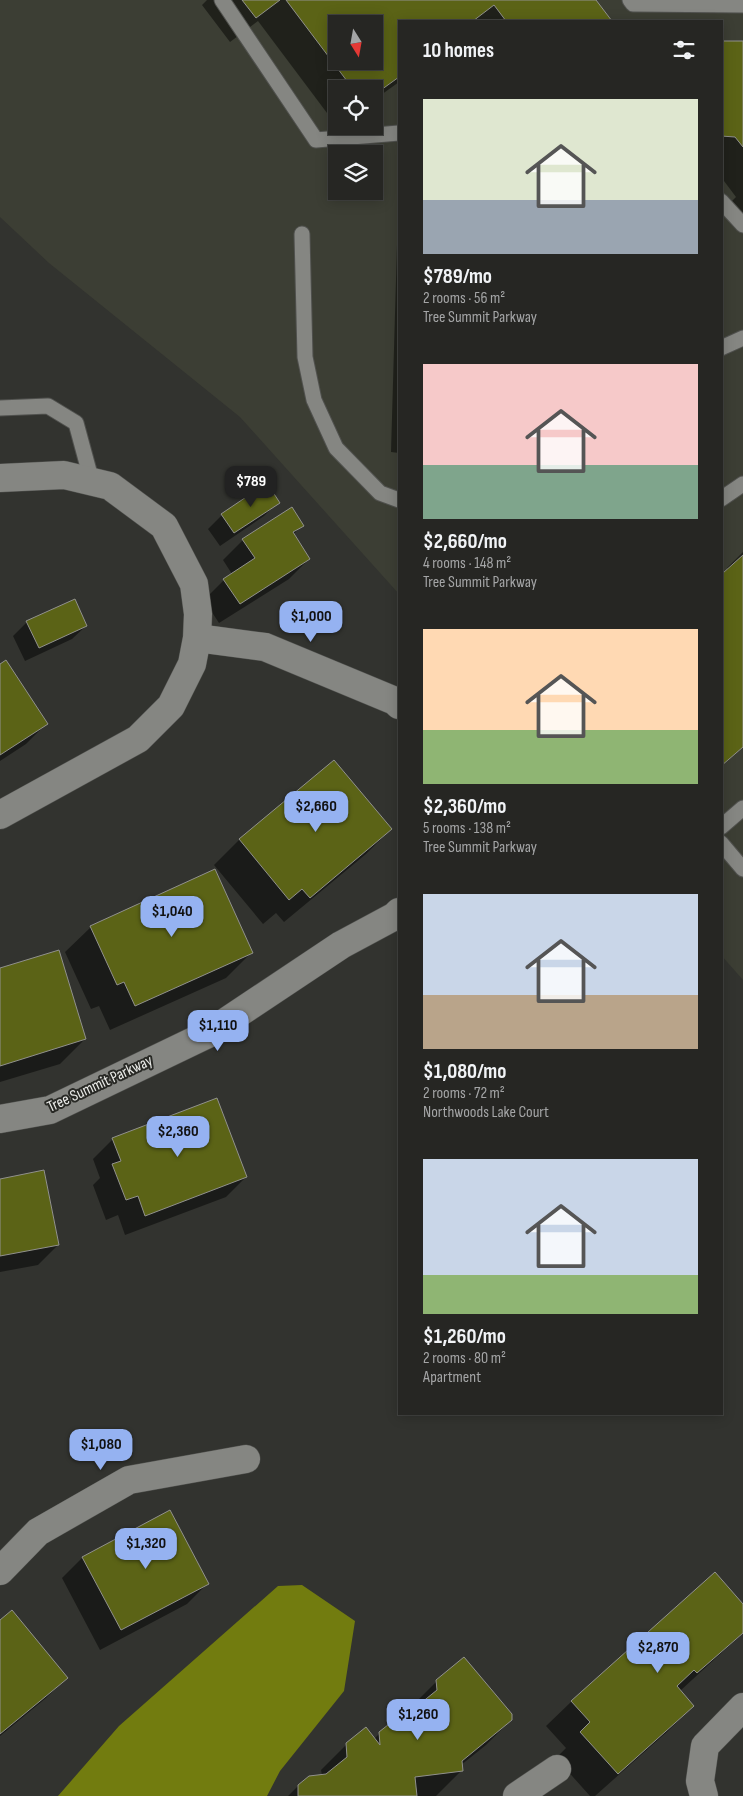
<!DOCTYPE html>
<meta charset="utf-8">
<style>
body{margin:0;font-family:"Sofia Sans Condensed",sans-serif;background:#2e2e2b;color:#f1f3f6;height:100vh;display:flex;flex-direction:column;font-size:19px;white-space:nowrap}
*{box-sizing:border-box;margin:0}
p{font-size:16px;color:#a4a5a6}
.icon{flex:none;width:28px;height:28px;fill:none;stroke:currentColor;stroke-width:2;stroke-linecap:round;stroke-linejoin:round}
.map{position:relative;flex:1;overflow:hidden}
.drawer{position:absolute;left:398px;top:20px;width:325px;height:1395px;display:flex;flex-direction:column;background:#262623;border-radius:0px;box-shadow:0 2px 12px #0003,0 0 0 1px #424341}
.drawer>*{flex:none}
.needle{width:32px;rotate:169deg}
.tools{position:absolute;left:328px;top:15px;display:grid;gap:10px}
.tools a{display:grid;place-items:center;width:55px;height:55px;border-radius:0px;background:#262623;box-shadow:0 2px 12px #0003,0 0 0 1px #424341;font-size:25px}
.price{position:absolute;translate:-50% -42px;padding:0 11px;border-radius:10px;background:#95b2f1;color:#111;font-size:16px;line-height:32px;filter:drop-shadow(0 1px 2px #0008)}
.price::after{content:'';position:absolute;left:50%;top:30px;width:15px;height:11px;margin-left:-8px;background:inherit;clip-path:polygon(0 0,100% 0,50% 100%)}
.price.current{background:#222;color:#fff}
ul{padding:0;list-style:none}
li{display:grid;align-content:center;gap:10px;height:265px;padding:0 25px}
li span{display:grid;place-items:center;height:155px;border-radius:0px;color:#555}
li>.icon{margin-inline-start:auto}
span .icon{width:90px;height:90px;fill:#fffc;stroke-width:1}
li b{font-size:21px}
h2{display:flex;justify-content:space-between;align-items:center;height:60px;padding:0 25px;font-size:21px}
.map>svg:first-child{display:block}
</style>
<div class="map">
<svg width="743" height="1796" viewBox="0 0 743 1796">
<rect width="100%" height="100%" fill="#32332f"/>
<path fill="#3c3e34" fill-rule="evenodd" d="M0,0h743v980l-22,-25v-934h-322v573l-159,-177 -191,-154 -49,-46zM336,24h38v37h-38zM336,89h38v37h-38zM336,154h38v37h-38z"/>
<path fill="#727c0f" d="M302,1585l53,36 -11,70 -64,80 -13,25h-209l61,-70 159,-140z"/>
<path fill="#0007" fill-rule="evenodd" d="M207,0h388l16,21h-212v61l-25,18v-11h-38v36l-78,-104 -28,21 -28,-37zM336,24h38v37h-38z
M721,42h22v185l-15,-22 8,-8 -15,-20z
M399,243v210l-8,-1 6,-207z
M278,502l-14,14 -44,30 -12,-17 14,-14z
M302,525l-9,10 16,24 -20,20 -70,44 -15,-23 20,-20 8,-6 -9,-14 20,-20z
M743,552v194l-22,20v-193l1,2 6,-6 -1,-1z
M27,622l59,4 -14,13 -47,22 -12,-25z
M0,665l46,59 -20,20 -26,17z
M334,761l57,68 -25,25 -82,68 -8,-9 -13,11 -49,-59 25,-25z
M91,927l160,26 -25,25 -116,52 -11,-24 -8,3 -26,-57z
M0,969l85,70 -25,25 -60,18z
M113,1139l133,38 -20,20 -101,38 -7,-20 -12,5 -13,-35 7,-7 -7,-19z
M0,1180l58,65 -20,20 -38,7z
M82,1558l125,26 -20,20 -87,46 -38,-72z
M743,1606v27l-63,58 13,15 -25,25 -73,65h-5l-34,-38 10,-10 -20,-22 26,-25z
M0,1622l66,56 -20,20 -46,38z
M437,1681l74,39 -25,25 -25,20 1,5 -26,26h-148l10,-10 24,-11 -1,-5 26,-26 27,-5 6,-6 26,-16 6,-5 -1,-5z"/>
<path fill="#5b6316" stroke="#91918d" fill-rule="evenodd" d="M242,0h38l-24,18z
M286,0h310l16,21h-106l-12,-16 -21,16h-74v56l-25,18v-6h-21zM336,24h38v37h-38z
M721,41h22v106l-8,-10 -14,-1z
M267,483l13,20 -46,30 -13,-19z
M292,507l12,19 -11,6 17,27 -70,45 -17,-25 32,-21 -13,-19z
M743,555v192l-22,19v-194l2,1z
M75,599l12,27 -48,22 -13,-27z
M6,660l42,64 -48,31v-91z
M334,760l58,69 -82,69 -8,-9 -13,11 -50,-61z
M215,869l38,84 -118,53 -11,-24 -7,3 -27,-59z
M59,950l27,89 -86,27v-98z
M217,1098l30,79 -102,39 -7,-20 -12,4 -14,-36 9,-3 -9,-23z
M44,1170l15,75 -59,11v-77z
M170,1510l39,74 -88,46 -39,-73z
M715,1572l28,32v29l-46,40 -3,-3 -17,16 17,20 -76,68 -38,-42 10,-10 -19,-21z
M12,1610l56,68 -68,56v-114z
M464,1657l48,57v6l-50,41 1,10 -48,6 2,19h-119v-11l11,-9 17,-2 21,-17 -1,-14 20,-16 14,18 -1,-13 19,-15 7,-1 32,-26 -1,-10z"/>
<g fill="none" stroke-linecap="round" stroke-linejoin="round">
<g stroke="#50514e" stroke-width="17">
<path id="lane" d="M222,0l94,140 83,-7
M630,0l3,4 110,1
M721,201l22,24
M302,234l3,123 9,43 22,48 44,45 19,7
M721,348l22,-10
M0,408l48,-2 28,17 16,59
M721,499l22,-15
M721,827l22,-19
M721,843l22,26"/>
</g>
<g stroke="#50514e" stroke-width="29">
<path id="street" d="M0,478l64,-3 46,11 54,40 30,58 4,30 -1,24 -5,26 -21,42 -33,33 -138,76
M197,638l68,9 130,54 4,4
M0,1119l50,-9 156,-75 135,-90 54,-29 4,-4
M0,1571l38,-39 91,-52 117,-21
M517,1796l40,-27
M704,1796l-4,-15 5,-35 38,-39"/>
</g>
<use href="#lane" stroke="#858682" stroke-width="15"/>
<use href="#street" stroke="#858682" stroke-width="28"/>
</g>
<g text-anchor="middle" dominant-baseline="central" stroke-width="4" stroke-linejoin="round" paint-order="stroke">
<g font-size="16" fill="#ebece9" stroke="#282925">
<text transform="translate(100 1084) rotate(-25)">Tree Summit Parkway</text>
</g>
</g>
</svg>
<div class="tools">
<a><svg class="needle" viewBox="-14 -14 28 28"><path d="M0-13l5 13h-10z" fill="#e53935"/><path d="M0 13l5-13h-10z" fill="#a4a5a6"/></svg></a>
<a><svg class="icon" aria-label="locate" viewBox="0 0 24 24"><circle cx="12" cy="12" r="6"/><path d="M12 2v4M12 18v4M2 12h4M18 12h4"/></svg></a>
<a><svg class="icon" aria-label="layers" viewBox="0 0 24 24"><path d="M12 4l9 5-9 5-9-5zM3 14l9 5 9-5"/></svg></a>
</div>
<b class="price current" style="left:251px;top:508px">$789</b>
<b class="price" style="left:311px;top:643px">$1,000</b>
<b class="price" style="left:316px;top:833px">$2,660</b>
<b class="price" style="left:172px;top:938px">$1,040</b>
<b class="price" style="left:218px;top:1052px">$1,110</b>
<b class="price" style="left:178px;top:1158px">$2,360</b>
<b class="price" style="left:101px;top:1471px">$1,080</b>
<b class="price" style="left:146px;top:1570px">$1,320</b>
<b class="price" style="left:658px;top:1674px">$2,870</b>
<b class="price" style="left:418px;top:1741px">$1,260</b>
<section class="drawer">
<h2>10 homes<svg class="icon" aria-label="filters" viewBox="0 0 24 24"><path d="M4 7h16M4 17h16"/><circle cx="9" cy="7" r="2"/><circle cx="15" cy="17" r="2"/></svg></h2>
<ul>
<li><span style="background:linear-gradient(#dfe7d0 65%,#9aa5b1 0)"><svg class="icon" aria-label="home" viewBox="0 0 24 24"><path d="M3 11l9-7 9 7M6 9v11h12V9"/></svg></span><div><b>$789/mo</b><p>2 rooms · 56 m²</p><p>Tree Summit Parkway</p></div></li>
<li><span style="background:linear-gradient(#f6c9c9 65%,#7fa58c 0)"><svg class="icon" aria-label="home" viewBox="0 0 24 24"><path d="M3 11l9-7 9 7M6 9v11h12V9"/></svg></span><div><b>$2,660/mo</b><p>4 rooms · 148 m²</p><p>Tree Summit Parkway</p></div></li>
<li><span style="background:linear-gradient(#ffd9b3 65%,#8fb573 0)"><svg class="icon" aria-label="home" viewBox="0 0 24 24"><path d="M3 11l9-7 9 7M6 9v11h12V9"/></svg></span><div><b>$2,360/mo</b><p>5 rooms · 138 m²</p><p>Tree Summit Parkway</p></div></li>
<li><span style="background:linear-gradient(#c9d6e8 65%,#b9a48a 0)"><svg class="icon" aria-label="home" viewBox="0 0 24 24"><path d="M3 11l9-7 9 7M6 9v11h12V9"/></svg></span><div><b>$1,080/mo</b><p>2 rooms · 72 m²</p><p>Northwoods Lake Court</p></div></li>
<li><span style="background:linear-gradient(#c9d6e8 75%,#8fb573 0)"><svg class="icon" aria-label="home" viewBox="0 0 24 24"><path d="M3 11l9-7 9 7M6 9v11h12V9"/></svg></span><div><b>$1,260/mo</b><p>2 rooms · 80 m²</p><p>Apartment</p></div></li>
</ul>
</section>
</div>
